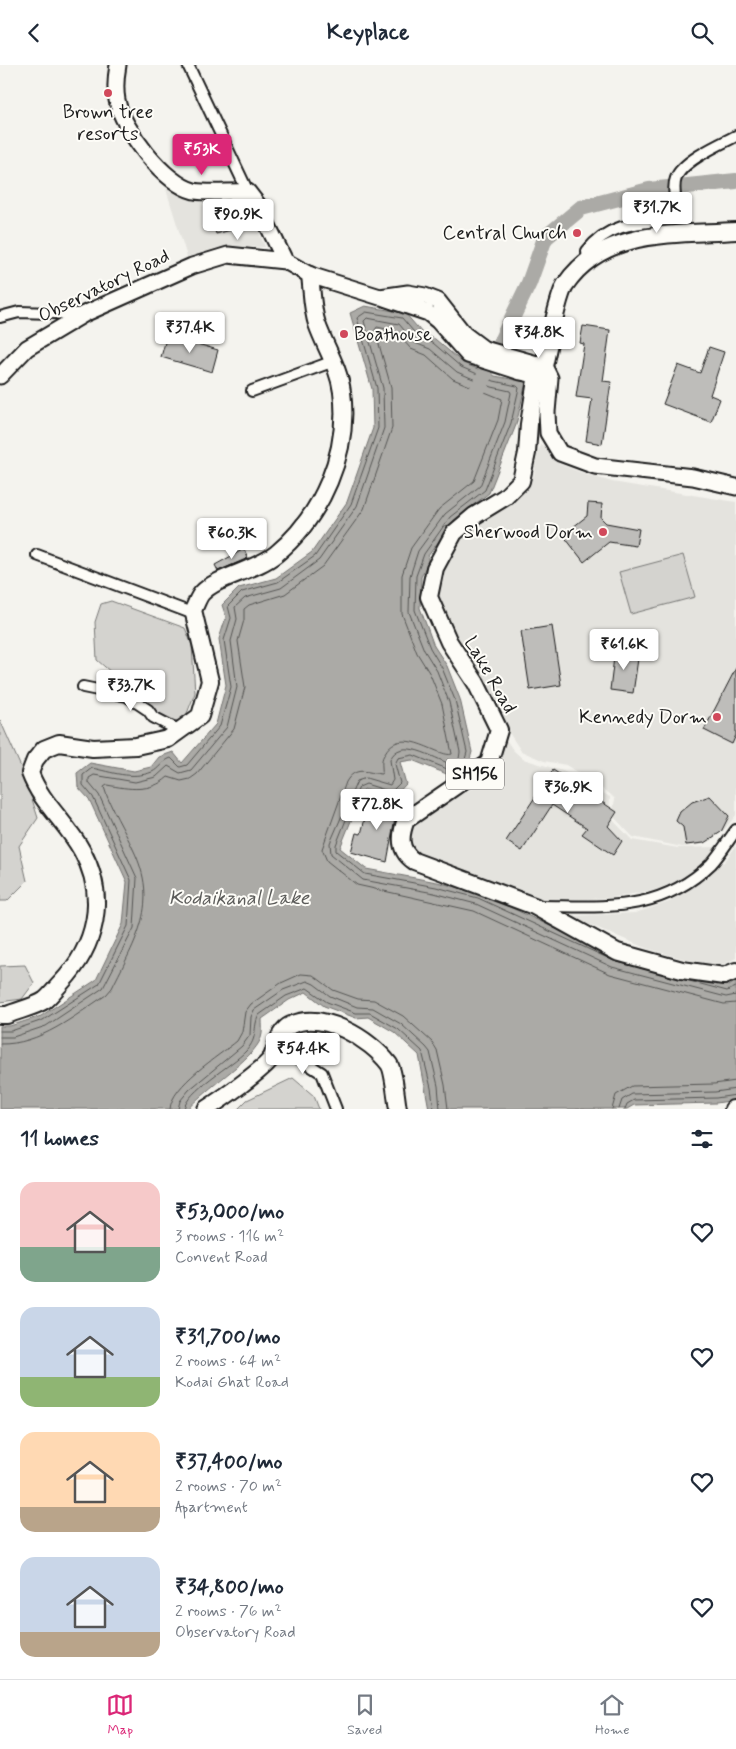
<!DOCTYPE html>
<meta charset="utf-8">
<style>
body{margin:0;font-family:Mynerve,sans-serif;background:#f2f2f3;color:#1f2937;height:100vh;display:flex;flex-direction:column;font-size:19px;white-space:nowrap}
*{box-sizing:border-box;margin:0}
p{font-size:16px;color:#747a83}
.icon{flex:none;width:28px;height:28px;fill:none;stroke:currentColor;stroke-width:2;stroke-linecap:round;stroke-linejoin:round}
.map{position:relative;height:1044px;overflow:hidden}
.drawer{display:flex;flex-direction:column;background:#fff;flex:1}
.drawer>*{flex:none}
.price{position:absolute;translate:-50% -42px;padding:0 11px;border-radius:5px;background:#fff;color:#222;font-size:16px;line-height:32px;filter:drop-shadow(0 1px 2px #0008)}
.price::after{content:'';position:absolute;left:50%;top:30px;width:15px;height:11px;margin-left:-8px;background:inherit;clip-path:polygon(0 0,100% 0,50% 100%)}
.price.selected{background:#db2777;color:#fff}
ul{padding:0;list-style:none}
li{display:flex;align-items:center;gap:15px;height:125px;padding:0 20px}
li span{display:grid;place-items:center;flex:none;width:140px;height:100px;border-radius:15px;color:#555}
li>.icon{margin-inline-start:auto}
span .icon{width:60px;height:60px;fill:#fffc;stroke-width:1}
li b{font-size:21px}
h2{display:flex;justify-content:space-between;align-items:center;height:60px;padding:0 20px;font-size:21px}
header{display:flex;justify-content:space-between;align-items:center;height:65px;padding:0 20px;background:#fff;font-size:22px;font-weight:800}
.tabs{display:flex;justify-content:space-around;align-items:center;height:70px;border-top:1px solid #e0e1e3;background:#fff;font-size:14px;color:#747a83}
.tabs a{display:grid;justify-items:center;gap:2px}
.tabs .selected{color:#db2777}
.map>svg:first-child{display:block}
</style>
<header><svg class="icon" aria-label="back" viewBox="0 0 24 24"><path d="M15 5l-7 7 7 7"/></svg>Keyplace<svg class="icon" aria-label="search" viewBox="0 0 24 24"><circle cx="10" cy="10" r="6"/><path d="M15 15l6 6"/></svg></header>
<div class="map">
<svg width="736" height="1044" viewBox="0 0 736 1044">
<rect width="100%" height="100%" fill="#f4f3ee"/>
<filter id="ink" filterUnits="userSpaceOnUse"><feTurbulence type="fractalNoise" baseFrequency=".02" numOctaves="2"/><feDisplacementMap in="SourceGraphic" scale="10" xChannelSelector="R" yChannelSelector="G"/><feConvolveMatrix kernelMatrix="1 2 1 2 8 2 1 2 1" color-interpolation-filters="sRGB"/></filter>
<g filter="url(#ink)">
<path fill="#e4e3de" d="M166,124l28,11h52l19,47 -48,1 -30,9z
M542,379l17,20 26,10 27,8 124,20v313l-11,14 -13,11 -12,5 -18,2 -49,-10 -21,-22 3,-16 -5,-5 -44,-29 -22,-4 -23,-10 -17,-26 -6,-20 -50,-82 -11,-29 7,-29 22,-35 59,-42 9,-13 3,-22z
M503,670l10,15 10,9 40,12 47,26 -1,19 23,24 46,8 38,-1 -10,16 -17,13 -33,14 -46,8 -61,3 -36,-10 -95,-35 -11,-8 3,-26 65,-35 18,-16z
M736,781v112l-20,10 -68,-19 -79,-33 66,-3 34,-11 28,-18 28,-23z"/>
<path fill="#d4d3cf" stroke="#787876" d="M683,490l12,42 -64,17 -12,-42z
M111,536l74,27 7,17 3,48 -11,28 -18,-1 -69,-60 -2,-38 6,-18z
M0,655l24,54 14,44 -19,28 8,35 -20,20h-7z
M25,900l9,18 -12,16 -22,3v-36z
M293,1013l21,18 5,13h-81l9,-9z"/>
<path fill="#abaaa6" stroke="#72716f" d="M365,241l40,7 18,21 12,5 28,24 32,13 31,6 -10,43 -27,68 -35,27 -26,36v6l-7,15 -1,31 14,38 13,20 13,33 12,53 -4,14 -14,11 -42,-17 -12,2 6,22 -14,15 -28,-10 -24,59 26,21 71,13 43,11 136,64 113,29 7,-5v119l-20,3 -82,2 -7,4h-198l-10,-54 -25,-23 -26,-15 -12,1 -32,-12 -18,-14 -17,8 -27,19c0,6 1,14 -1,19 -7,21 -57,51 -73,71h-188v-83h10l31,-10 55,-36 27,-56 4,-42 -38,-83 -11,-12 -1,-14 13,-10 44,8 17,-4 8,-10 14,-5 9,11 34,-39 10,-39 -7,-46 7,-22 -4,-12 17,-17 37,-10 36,-26 35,-50 26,-74 -1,-39 -22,-76z"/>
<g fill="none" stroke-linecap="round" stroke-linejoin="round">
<path stroke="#555553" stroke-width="1" d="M0,966h11l32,-11 56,-36 29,-58 3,-46 -38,-83 -10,-12v-10l9,-7c19,4 40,12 60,4 7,-3 10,-11 19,-14l9,9 7,-2 33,-39 11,-39 -7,-47 7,-22 -3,-12 14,-14 36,-10 37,-26 36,-52 27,-76 -1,-40 -20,-70 9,-6 36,6 17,20 14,5 28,24 33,14 23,5 2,2 -8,35 -26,67 -35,27 -26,37 -8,22 -1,34 15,38 12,20 13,32 12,52 -3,11 -12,8 -39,-16 -15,3 -3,6 5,19 -9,9 -25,-8 -7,3 -23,58v6l29,23 71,13 42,11 136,63 113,30 9,-4
M0,972h13l33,-11 57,-38 31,-60 3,-50 -38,-83 -10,-12v-5l5,-3 41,7 21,-5 12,-11 12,7 11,-3 36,-43 10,-40 -6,-46 6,-22 -2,-12 10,-9 36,-10 38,-28 38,-54 27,-78 -1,-40 -19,-67 3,-3 32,6 16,19 15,6 27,23 35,15 18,4 1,2 -6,29 -25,64 -35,28 -27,37 -8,25 -1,36 15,38 13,21 12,31 11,50 -1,7 -8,5c-17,-5 -51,-29 -61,-4l3,20 -3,5 -24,-7 -9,3 -27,62 1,11 32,26 71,13 42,11 136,63 114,30 10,-2
M0,979c40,1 74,-28 106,-49l6,-7c24,-49 48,-84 21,-139 -9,-20 -23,-41 -29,-62l3,-2c22,4 43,8 61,-8l13,4 9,-2 7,-5 37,-45 11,-42 -7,-46 6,-21v-11l5,-4 36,-11 38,-28 41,-57 28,-81 -1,-41 -16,-57 2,-3 18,4 16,18 15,6 27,24 49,20 -4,21 -24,61 -35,28 -28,39 -9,27v39l15,39 13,21 12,30 10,50c-12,5 -53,-32 -68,1 -4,6 -1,13 -2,19 -15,-1 -26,-9 -36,8l-24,67 5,12 30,24 117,26 136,63 114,30 12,-1
M170,1044c1,-24 49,-53 67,-68l5,-9 3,-20 6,-8 30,-21 20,-9 12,1 20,15 25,9 16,1 29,16 29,26 5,8 8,35 3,24
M178,1044l2,-8 9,-11 53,-44 8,-11 1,-18 3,-7 29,-20 24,-9 7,3 16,12 27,11 16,1 28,16 25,23 4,5 8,34 2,23
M184,1044c2,-18 49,-44 62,-58 13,-14 6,-23 13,-36l27,-19 21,-8 20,14 29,11h14l28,16 24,22 9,37 3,21
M612,1044l4,-14 16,-9 82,-2 22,-3
M619,1044l3,-9 10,-6 83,-2 21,-3
M625,1044l2,-5 7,-4 82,-2 20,-3"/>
<path stroke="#abaaa6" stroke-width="16" d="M477,326l52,-108 16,-45 36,-30 68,-18 87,-9"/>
</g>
<path fill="#bebdba" stroke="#1c1c1c" d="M241,143l5,18 -30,8 -5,-18z
M583,261l27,4 -7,51 8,1 -9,62 -16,-3 6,-42 -16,-2 8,-53 -4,-1z
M167,270l51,15 -6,22 -51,-15z
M709,282l15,5 -14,43 10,4 -9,23 -48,-18 15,-39 22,8z
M588,438l14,1 -1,14 5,5 33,6 -3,17 -27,-4 -25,20 -21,-27 24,-19z
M244,484l4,9 -30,13 -3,-6z
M552,561l9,59 -31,5 -9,-59z
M615,584l24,3 -6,41 -23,-3z
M736,603v67l-4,9 -28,-14z
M553,705l64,42 -9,14 14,15 -9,14 -31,-21 5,-6 -35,-23 -30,46 -16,-10z
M710,731l19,20 -8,16 -17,11 -18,2 -3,-18 -7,-6 4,-9 12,-10z
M370,734l31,8 -7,16 -7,39 -36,-10 5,-19 5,1z"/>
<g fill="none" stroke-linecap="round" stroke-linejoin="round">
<g stroke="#1c1c1c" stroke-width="14">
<path id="street" d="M188,0l60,127
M588,195l-1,-9c22,-29 54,-28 87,-32l4,-6c-2,-11 -6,-25 -2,-35 6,-17 44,-34 60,-42
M0,252l19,-5 64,2
M252,326l82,-30
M37,490l157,59
M83,622l44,9 21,14 5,7 27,14
M538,841c66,0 121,8 173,-42 9,-10 17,-23 25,-34
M278,975l11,12 33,21 14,36"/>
</g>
<g stroke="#1c1c1c" stroke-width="19">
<path id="secondary" d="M118,0c-2,11 -3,24 -1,35 5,29 48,84 77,91 16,3 37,0 54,1l10,13 27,56
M384,233l44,15 10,8 30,34 53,17 28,6
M0,311l27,-28 57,-34 108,-48 36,-11 57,6 25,14 70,22 28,-4 17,3 13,5 26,33 20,15 60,17 6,12 -3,34 1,21 12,20 35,13 98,11 43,10"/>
</g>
<g stroke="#1c1c1c" stroke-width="20">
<path id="primary" d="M736,166c-60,4 -133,-3 -171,54 -8,13 -17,64 -21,81l-7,8 -8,50 -2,29 -6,28 -16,16 -31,19 -20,17 -19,35 -6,29 20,45 27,41 23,47 -10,33 -83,57c-6,15 -8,30 8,41l120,45 83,46 65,18 42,6 12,-5
M0,950h7c11,-5 28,-8 38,-15 6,-5 11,-12 16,-17 35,-37 47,-85 21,-132 -15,-28 -41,-48 -52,-78l5,-13 9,-11 15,-6 34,5 43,-2 32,-7 32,-23 10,-35 -17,-71c3,-5 5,-13 9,-17 16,-17 53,-22 74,-39 46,-38 74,-102 66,-162 -3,-25 -17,-45 -25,-68 -5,-15 -5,-33 -7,-49
M206,1044c13,-8 59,-40 66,-52 5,-11 7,-27 19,-32 32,-15 79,14 98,39 5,7 7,35 9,45
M733,1044h3"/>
</g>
<use href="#street" stroke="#fdfcf7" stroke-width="10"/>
<use href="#secondary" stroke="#fdfcf7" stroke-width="15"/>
<use href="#primary" stroke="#fdfcf7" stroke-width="16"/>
</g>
</g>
<g fill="#d1495b" stroke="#fdfcf7" stroke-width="2">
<circle cx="108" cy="28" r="5"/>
<circle cx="577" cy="168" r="5"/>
<circle cx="344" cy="269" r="5"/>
<circle cx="603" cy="467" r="5"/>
<circle cx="717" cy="652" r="5"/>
</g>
<g text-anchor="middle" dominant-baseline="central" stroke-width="4" stroke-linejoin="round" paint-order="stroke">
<rect fill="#fdfcf7" stroke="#605f5e" stroke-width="1" x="446" y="693.5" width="58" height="31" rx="4"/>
<g font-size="18" font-weight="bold" fill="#1c1c1c">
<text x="475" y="709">SH156</text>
</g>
<g font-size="19" fill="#1c1c1c" stroke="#fdfcf7" text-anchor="end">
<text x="108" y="47" text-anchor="middle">Brown tree<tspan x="108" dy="22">resorts</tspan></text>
<text x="567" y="168">Central Church</text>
<text x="354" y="269" text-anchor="start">Boathouse</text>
<text x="593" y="467">Sherwood Dorm</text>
<text x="707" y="652">Kennedy Dorm</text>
</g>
<g font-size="19" fill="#1c1c1c" stroke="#fdfcf7">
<text transform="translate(104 221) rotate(-26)">Observatory Road</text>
<text transform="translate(490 610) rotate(60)">Lake Road</text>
</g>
<g font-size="20" font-style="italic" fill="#5c5c5a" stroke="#fdfcf7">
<text x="239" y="833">Kodaikanal Lake</text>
</g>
</g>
</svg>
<b class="price selected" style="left:202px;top:111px">₹53K</b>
<b class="price" style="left:657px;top:169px">₹31.7K</b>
<b class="price" style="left:238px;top:176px">₹90.9K</b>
<b class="price" style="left:190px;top:289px">₹37.4K</b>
<b class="price" style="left:539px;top:294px">₹34.8K</b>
<b class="price" style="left:232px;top:495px">₹60.3K</b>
<b class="price" style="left:624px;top:606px">₹61.6K</b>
<b class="price" style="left:131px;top:647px">₹33.7K</b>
<b class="price" style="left:568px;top:749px">₹36.9K</b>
<b class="price" style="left:377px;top:766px">₹72.8K</b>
<b class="price" style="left:303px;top:1010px">₹54.4K</b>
</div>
<section class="drawer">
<h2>11 homes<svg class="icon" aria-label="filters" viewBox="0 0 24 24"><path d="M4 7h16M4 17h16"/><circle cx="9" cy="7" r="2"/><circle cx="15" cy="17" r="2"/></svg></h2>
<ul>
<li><span style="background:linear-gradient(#f6c9c9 65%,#7fa58c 0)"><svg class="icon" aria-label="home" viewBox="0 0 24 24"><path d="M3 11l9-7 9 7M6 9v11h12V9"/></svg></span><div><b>₹53,000/mo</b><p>3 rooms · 116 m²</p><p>Convent Road</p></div><svg class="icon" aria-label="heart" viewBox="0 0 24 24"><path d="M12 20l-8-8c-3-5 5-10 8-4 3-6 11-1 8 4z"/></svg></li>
<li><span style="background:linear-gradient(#c9d6e8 70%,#8fb573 0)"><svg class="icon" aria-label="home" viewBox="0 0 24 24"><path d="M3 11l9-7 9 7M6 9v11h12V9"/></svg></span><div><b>₹31,700/mo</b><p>2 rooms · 64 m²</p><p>Kodai Ghat Road</p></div><svg class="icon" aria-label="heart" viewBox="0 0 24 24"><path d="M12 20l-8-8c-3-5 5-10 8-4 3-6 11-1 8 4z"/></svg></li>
<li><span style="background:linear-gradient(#ffd9b3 75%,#b9a48a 0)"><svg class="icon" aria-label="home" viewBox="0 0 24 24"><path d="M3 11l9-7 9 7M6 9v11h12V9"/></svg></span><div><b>₹37,400/mo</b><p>2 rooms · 70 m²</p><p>Apartment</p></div><svg class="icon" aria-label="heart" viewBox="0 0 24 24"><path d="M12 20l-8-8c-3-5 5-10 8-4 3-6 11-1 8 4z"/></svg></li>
<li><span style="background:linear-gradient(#c9d6e8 75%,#b9a48a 0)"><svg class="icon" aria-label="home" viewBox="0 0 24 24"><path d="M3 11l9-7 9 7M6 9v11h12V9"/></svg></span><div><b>₹34,800/mo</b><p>2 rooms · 76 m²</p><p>Observatory Road</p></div><svg class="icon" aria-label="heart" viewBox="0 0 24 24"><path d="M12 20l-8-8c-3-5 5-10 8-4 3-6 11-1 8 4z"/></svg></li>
</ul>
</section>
<nav class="tabs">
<a class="selected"><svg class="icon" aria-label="map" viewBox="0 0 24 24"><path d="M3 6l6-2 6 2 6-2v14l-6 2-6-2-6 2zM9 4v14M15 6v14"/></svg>Map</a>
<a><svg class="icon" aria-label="saved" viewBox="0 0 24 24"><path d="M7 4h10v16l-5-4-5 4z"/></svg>Saved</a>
<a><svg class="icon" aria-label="home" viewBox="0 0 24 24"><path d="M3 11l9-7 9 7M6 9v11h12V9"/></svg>Home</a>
</nav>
